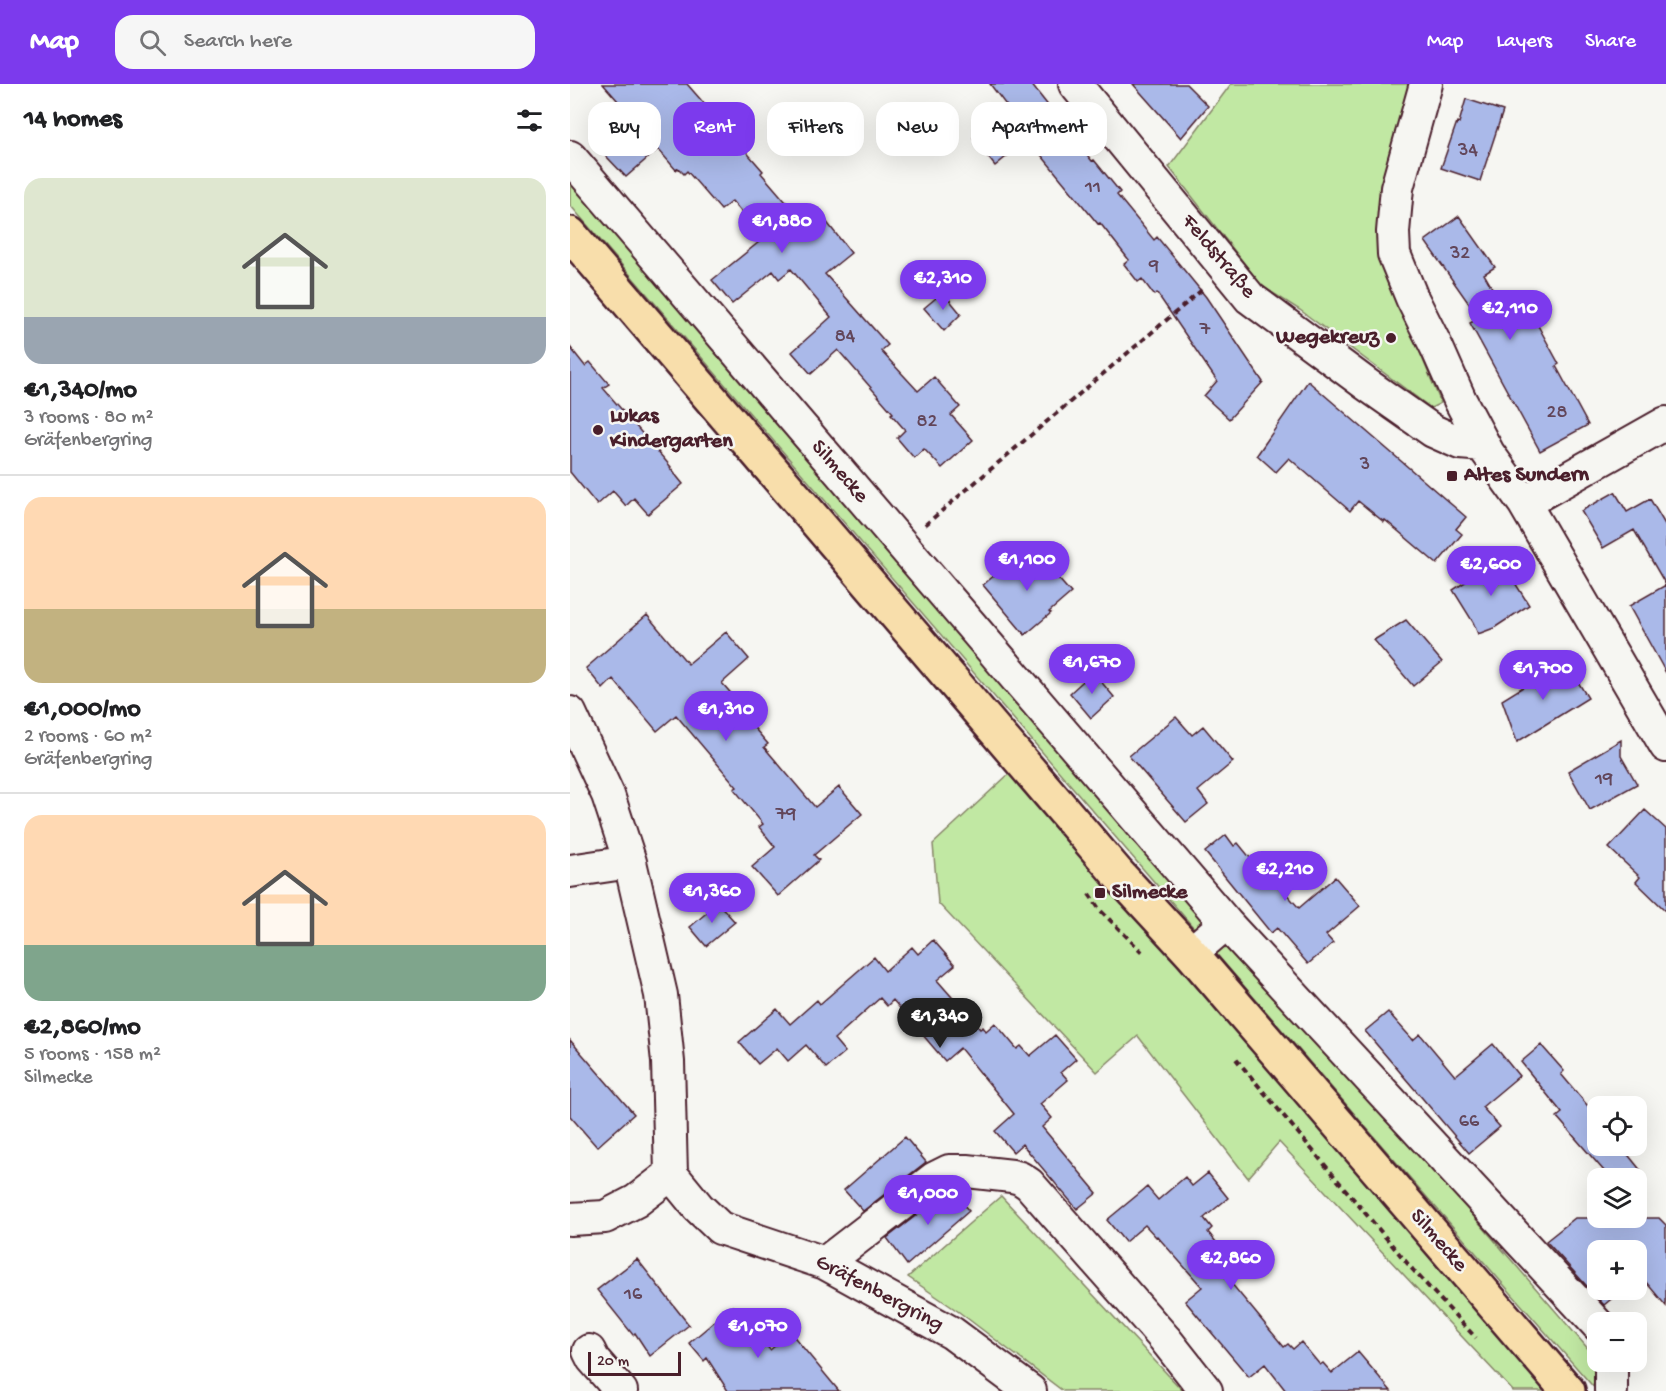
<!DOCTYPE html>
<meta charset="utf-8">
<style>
body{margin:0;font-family:"Gochi Hand",sans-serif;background:#f6f6f6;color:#202124;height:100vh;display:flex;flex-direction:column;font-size:22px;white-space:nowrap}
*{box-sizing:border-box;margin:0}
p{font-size:20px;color:#757577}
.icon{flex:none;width:33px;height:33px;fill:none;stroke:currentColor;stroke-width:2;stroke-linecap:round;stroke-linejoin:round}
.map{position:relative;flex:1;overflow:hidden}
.side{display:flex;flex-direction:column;background:#fff;width:570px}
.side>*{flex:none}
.hud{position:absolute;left:18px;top:18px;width:570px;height:54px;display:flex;gap:12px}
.buttons{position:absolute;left:1017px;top:1012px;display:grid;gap:12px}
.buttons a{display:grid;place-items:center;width:60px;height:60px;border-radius:12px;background:#fff;box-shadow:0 6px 24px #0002;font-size:30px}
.scale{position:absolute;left:18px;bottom:15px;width:93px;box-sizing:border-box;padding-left:6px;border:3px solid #4a1f2b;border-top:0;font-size:16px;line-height:21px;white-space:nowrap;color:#4a1f2b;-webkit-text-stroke:4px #f6f6f2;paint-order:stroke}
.price{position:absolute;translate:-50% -51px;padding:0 14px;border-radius:21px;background:#7c3aed;color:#fff;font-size:20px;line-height:39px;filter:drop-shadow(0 2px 3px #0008)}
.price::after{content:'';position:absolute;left:50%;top:36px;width:18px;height:14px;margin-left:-9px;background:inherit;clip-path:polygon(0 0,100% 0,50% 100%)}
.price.current{background:#222;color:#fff}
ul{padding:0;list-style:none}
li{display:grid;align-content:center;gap:12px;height:318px;padding:0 24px}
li+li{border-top:2px solid #e0e0e0}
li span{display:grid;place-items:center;height:186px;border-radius:18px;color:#555}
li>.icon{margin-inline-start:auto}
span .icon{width:108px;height:108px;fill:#fffc;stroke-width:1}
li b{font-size:26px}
h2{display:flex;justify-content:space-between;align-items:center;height:72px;padding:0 24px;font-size:26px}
.tag{padding:0 21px;border-radius:18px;background:#fff;box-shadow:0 6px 24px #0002;font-size:21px;line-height:54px}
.tag.current{background:#7c3aed;color:#fff}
header{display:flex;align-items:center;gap:36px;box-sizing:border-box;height:84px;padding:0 30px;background:#7c3aed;color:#fff}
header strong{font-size:28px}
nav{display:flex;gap:33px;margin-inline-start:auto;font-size:21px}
.search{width:420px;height:54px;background:#f6f6f6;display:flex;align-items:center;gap:15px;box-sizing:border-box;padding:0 21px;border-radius:18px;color:#757577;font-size:22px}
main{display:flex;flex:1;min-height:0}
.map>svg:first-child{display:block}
</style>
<header>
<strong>Map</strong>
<div class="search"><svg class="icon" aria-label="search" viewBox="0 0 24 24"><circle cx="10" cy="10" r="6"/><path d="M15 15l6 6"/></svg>Search here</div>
<nav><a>Map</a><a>Layers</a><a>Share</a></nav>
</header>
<main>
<section class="side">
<h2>14 homes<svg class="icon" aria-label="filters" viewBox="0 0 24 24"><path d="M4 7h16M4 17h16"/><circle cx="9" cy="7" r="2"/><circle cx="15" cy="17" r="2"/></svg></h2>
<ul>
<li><span style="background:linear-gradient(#dfe7d0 75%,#9aa5b1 0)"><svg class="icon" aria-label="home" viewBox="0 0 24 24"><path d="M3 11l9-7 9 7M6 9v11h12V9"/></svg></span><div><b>€1,340/mo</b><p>3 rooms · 80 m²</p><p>Gräfenbergring</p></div></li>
<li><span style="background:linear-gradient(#ffd9b3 60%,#c2b280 0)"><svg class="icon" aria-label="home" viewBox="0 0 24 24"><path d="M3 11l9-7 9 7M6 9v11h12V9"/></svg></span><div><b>€1,000/mo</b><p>2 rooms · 60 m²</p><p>Gräfenbergring</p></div></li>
<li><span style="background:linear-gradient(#ffd9b3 70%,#7fa58c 0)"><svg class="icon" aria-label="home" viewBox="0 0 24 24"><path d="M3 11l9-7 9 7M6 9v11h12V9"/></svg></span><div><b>€2,860/mo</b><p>5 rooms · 158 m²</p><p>Silmecke</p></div></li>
</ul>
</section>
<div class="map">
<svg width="1096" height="1307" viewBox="0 0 1096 1307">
<rect width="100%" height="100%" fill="#f6f6f2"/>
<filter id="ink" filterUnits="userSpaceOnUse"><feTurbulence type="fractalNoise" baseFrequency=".0167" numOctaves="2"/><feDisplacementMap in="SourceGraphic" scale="12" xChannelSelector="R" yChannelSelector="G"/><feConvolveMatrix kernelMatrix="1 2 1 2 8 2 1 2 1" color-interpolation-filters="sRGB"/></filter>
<g filter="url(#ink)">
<path fill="#c1e8a3" stroke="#868467" stroke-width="1.5" d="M661,0h183l-30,92 -6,76 63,151 -10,5 -131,-98 -38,-24 -93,-119z
M0,88l1027,1187v32l-208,-237 -819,-949z
M440,689l303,343 237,275h-37l-234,-249 -31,36 -110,-142 -41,36 -159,-169 -5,-59z
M431,1112l182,195h-120l-104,-79 -51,-35z"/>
<path fill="#aab9e9" stroke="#4a1f2b" stroke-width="1.5" d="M33,0h84l76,87 -2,2 43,50 14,-12 33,42 -26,21 63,71 -7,6 37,40 16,-14 26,30 -9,8 22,25 -31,28 -18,-19 -10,9 -17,-20 8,-8 -14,-16 2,-1 -55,-63 -27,24 -19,-22 39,-35 -40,-48 -12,10 -6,-8 -41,33 -20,-24 52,-42 -32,-37 -11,9 -34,-39 -3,3 -6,-6 -2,2 -18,-21 -32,28 -20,-21 34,-30z
M420,0h41l61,77 2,-1 26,32 -3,3 37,45 3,-3 49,60 57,85 -34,37 -25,-23 13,-15 -60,-88 -3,2 -12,-16 -4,3 -14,-18 5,-4 -29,-37 -2,1 -70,-85 -33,27 -22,-28 36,-29z
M563,0h53l22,22 -27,32z
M896,15l37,12 -23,70 -39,-13 16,-46 2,1z
M889,132l36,51 -11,7 22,38 19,-10 34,62 -3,2 32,59 -48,26 -70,-128 9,-5 -54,-77z
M373,208l18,22 -17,17 -20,-23z
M0,263l15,19 5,-4 19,22 -6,4 68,79 -1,1 13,16 -35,30 -14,-16 -8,8 -13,-15 -16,14 -27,-33z
M738,297l158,136 -10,12 6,5 -25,30 -52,-44 -1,2 -26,-21 -8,10 -61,-53 -13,14 -19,-17z
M1045,408l12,20 23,-13 16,27v147l-37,-67 37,-21 -32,-55 -31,18 -22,-37z
M466,469l35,40 -22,19 2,1 -26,22 -42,-50 32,-27 7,7z
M930,475l29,46 -35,23 -16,6 -5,-12 -20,-32z
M77,531l41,49 38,-32 23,27 -27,24 13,15 -4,3 37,43 -4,3 51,60 24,-20 23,27 -48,41 5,5 -41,36 -26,-29 23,-20 -16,-20 4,-3 -29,-35 3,-2 -61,-72 -19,16 -44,-52 -10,10 -17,-21z
M836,536l36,42 -29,24 -39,-46z
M995,577l23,37 -71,44 -15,-42z
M523,588l21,25 -23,21 -21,-25z
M606,633l16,18 11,-9 30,36 -35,29 10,13 -22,18 -57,-66z
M1051,656v16l16,28 -47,26 -22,-39z
M1075,726l21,19v82l-30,-29 4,-5 -31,-29z
M656,751l8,11 4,-3 27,33 3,-3 31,35 36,-31 25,29 -34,29 7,8 -25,21 -31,-36 -6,5 -66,-81z
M148,819l17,19 -29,24 -16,-19z
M363,856l22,25 -18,15 43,49 3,-2 3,4 9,-8 22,26 4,-3 9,10 25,-21 21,24 -15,13 7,8 -28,24 12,14 -10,9 55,66 -20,16 -55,-65 -9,8 -18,-21 19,-17 -54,-66 -15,13 -52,-61 -6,6 -7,-8 -46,41 11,13 -19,16 -20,-23 -18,16 -11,-13 -19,16 -19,-22 38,-33 13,15 27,-24 3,4 54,-47 11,14 27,-24 6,7z
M818,928l25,28 7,-6 35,42 38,-32 26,32 -37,31 18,20 -31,26 -104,-122z
M0,956l64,74 -37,33 -27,-31z
M971,961l23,26 -3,3 37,44v28h23l21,26 -9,7h-22l-54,-62 5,-4 -41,-51z
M335,1053l21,25 -63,49 -19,-21z
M638,1089l20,25 -24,20 8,10 -4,4 20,25 -7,6 4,5 -4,3 63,76 4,-3 5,5 8,-7 19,23 3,-2 9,10 26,-21 33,39h-105l-21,-27 -16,13 -64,-76 17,-14 -45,-51 -1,1 -11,-12 -20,17 -18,-22 40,-33 11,13 27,-23 7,9z
M381,1106l18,21 -62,54 -20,-27 58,-45z
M1005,1134h84l7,7v81l-26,-31 -4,3v-27h-38v39h24l-18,15 -58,-64z
M67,1175l52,66 -39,31 -15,-23 -2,2 -36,-45z
M163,1222l37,44 21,-17 48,58h-111l-21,-33 -3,3 -15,-18z"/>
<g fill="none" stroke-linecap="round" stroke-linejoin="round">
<g stroke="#4a1f2b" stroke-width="36">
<path id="minor" d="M505,0l175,214 116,86 67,47 27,12 24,2
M856,0l-29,104 -4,44 1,22 18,44 25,50 23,52 28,53 36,50 142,243
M0,73l656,766 -35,30
M954,419l142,-80
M0,629l38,82 22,67 31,133 7,67 3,112
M0,787l60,-9
M656,839l372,402
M101,1090l27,33 22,21 105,35 127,70 78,58
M0,1135l35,-2 31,-16 35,-27
M255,1179l110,-85 14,-7h18l45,5 8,2 9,6 136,155 41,52
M19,1267l4,8 28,32
M1041,1307v-29"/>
</g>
<g stroke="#4a1f2b" stroke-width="38">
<path id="major" d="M0,150l548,640 73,79 377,438"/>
</g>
<path stroke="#4a1f2b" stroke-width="4" stroke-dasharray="6 4.5" stroke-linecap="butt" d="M355,441l278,-236
M519,810l11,16 42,42
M666,975l177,211 63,68"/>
<use href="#minor" stroke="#f6f6f2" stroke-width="32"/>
<use href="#major" stroke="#f8deab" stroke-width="33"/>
</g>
</g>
<g fill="#4a1f2b" stroke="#f6f6f2" stroke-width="2">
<circle cx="821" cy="254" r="6"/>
<circle cx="28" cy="346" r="6"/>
<rect x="876" y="386" width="12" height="12" rx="3"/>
<rect x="524" y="803" width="12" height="12" rx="3"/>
</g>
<g text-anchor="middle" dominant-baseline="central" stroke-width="5" stroke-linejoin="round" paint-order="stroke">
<g font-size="20" fill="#62465a">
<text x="898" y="67">34</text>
<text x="523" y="104">11</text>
<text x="890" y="170">32</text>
<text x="584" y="183">9</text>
<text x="635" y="246">7</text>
<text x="275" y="253">84</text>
<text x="987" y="329">28</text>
<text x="357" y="338">82</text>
<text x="795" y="381">3</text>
<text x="1034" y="696">19</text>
<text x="216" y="731">79</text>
<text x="899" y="1038">66</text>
<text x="63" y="1211">16</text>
</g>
<g font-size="22" fill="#4a1f2b" stroke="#f6f6f2">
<text transform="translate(648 173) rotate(50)">Feldstraße</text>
<text transform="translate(269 388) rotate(49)">Silmecke</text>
<text transform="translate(868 1157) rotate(49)">Silmecke</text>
<text transform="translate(309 1210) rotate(28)">Gräfenbergring</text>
</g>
<g font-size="22" font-weight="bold" fill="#4a1f2b" stroke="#f6f6f2" text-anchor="start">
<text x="809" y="254" text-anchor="end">Wegekreuz</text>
<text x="40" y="333">Lukas<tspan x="40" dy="25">Kindergarten</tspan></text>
<text x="894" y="392">Altes Sundern</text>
<text x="542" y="809">Silmecke</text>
</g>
</g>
</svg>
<div class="buttons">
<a><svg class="icon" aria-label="locate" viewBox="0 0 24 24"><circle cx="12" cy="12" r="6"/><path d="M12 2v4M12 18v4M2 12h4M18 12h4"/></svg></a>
<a><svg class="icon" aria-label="layers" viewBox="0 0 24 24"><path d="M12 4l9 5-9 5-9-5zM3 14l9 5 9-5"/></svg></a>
<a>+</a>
<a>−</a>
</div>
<div class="scale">20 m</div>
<b class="price" style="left:212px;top:170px">€1,880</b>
<b class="price" style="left:373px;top:227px">€2,310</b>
<b class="price" style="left:940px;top:257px">€2,110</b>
<b class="price" style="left:457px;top:508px">€1,100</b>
<b class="price" style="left:921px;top:513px">€2,600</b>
<b class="price" style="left:522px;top:611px">€1,670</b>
<b class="price" style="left:973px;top:617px">€1,700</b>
<b class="price" style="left:156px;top:658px">€1,310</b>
<b class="price" style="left:715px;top:818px">€2,210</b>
<b class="price" style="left:142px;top:840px">€1,360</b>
<b class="price current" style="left:370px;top:965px">€1,340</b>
<b class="price" style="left:358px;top:1142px">€1,000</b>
<b class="price" style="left:661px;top:1207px">€2,860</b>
<b class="price" style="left:188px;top:1275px">€1,070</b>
<div class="hud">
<a class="tag">Buy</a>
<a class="tag current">Rent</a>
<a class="tag">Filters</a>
<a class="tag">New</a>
<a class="tag">Apartment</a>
</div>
</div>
</main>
